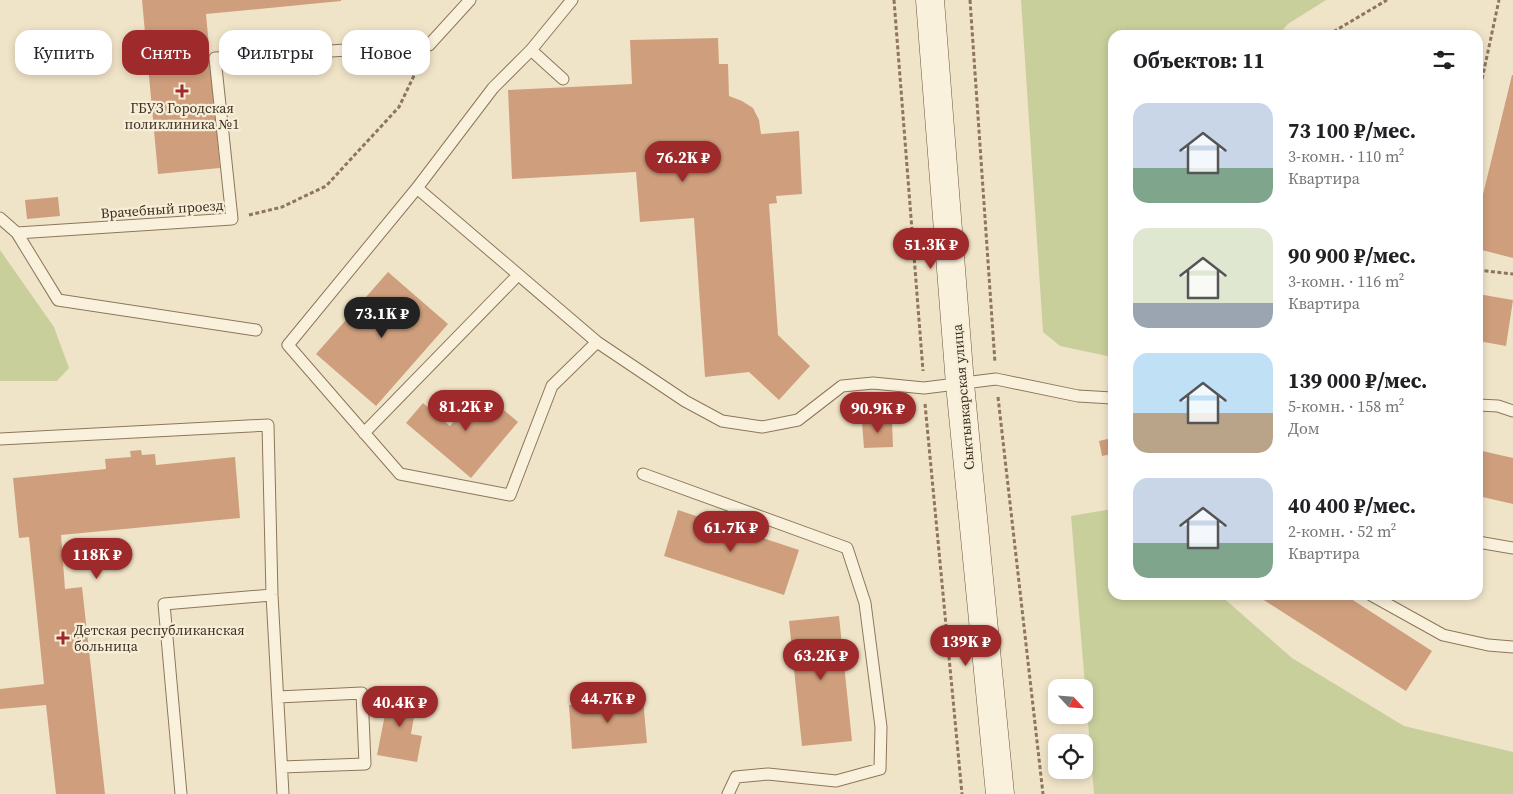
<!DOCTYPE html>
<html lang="ru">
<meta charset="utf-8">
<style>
body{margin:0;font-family:"Source Serif 4",serif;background:#f2f2f2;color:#202124;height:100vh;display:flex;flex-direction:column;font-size:19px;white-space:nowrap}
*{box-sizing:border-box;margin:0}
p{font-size:16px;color:#757577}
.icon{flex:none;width:28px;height:28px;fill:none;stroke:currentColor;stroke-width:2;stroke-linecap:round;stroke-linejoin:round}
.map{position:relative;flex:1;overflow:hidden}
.drawer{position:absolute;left:1108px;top:30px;width:375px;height:570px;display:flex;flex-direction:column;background:#fff;border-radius:15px;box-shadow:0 2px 8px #0003}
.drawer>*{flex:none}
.top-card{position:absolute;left:15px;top:30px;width:475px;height:45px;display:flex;gap:10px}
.needle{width:32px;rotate:116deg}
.fabs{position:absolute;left:1048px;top:679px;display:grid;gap:10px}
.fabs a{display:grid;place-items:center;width:45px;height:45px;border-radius:10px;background:#fff;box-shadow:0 2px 8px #0003;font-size:25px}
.price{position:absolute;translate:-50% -42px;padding:0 11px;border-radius:18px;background:#9e2a2b;color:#fff;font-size:16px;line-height:32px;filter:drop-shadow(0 1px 2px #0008)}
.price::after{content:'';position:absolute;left:50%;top:30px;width:15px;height:11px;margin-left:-8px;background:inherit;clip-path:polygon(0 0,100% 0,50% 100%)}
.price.active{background:#222;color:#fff}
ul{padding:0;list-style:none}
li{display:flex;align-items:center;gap:15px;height:125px;padding:0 25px}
li span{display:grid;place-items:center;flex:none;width:140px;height:100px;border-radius:15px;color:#555}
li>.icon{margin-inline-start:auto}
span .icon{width:60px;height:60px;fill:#fffc;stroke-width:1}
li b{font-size:21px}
h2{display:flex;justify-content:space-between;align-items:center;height:60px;padding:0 25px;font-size:21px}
.chip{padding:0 18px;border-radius:15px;background:#fff;box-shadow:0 2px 8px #0003;font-size:18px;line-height:45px}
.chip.active{background:#9e2a2b;color:#fff}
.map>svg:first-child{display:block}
</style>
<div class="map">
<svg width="1513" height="794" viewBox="0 0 1513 794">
<rect width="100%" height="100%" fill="#f0e4c8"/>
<path fill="#c9cf9b" d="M1021,0h305l-38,24 -10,11h-166v322l-52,-11 -17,-14z
M0,250l54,77 15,41 -12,13h-57z
M1112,509v86h108l72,63 112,68 109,26v42h-419l-23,-278z"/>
<path fill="#cf9f7d" d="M142,0h199v1l-135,13 14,154 -62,6z
M718,38l1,26h9l1,32 13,5 11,7 6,12 2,14 38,-3 3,63 -26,2 1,7 -8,1 9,131 32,31 -31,34 -30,-28 -44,5 -11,-159 -54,4 -4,-50 -124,7 -4,-89 124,-6 -2,-44z
M1512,75h1v183l-35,-9v-34z
M58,197l2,19 -33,3 -2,-19z
M388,272l60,52 -72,82 -60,-52z
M1478,294l35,6 -7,46 -28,-5z
M480,390l38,32 -47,56 -65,-55 17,-20 27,23z
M892,421l1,26 -29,1 -2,-26z
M1112,438v16l-10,2 -3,-15z
M141,450l1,5 13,-1 1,11 79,-8 5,61 -179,17 4,54 17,-2 23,207h-49l-10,-89 -46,4v-20l44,-5 -15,-147 -10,1 -6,-60 93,-9 -1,-10 26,-2 -1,-6z
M1478,450l35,8v46l-35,-8z
M678,510l121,40 -15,45 -120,-39z
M1261,595h84l87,56 -26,40 -147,-94z
M839,616l13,125 -50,5 -13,-125z
M390,689l28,5 -7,40 11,2 -5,26 -40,-7z
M643,699l4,44 -75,6 -3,-44z"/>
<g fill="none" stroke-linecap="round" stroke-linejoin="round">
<g stroke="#8d765c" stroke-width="13">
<path id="service" d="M572,0l-41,50 -38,38 -76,100 -129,157 112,129 110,21 42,-109 45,-44
M531,50l32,29
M417,188l180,154 88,59 37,20 40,6 36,-7 44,-34 31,-3 51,5 72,-9 82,17 34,2
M0,218l17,15 41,67 198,30
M17,233l215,-14 -17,-161 214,-13 41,-45
M1478,405l20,1 15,5
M364,433l154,-158
M0,439l268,-14 4,170 11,199
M643,474l204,74 18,55 16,124 -1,42 -44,12 -68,-7 -32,3 -8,17
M1478,542l35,6
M1371,595l72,40 45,10 25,2
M278,697l84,-4 3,71 -83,3
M181,794l-17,-190 108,-9"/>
</g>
<g stroke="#6f573f" stroke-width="29">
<path id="secondary" d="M930,0l30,384 40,410"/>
</g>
<path stroke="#8d765c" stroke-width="3" stroke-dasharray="4 2.5" stroke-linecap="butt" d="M894,0l29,371
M970,0l25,363
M1328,35l59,-35
M1478,98l21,-98
M249,215l33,-8 44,-21 73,-79 21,-44
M1478,270l35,4
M998,397l45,397
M925,404l37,390"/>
<use href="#service" stroke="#faf1dc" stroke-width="11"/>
<use href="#secondary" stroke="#faf1dc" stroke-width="28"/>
</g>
<g fill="#9e2a2b" stroke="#f7eed8" stroke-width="2">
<path d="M179.5 83.5h5v5h5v5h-5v5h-5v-5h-5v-5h5z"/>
<path d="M60.5 630.5h5v5h5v5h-5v5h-5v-5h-5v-5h5z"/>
</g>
<g text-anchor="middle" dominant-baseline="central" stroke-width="4.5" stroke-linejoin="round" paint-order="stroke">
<g font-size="14" fill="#3d2e20" stroke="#f7eed8">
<text x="182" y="108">ГБУЗ Городская<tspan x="182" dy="16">поликлиника №1</tspan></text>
<text x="74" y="630" text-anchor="start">Детская республиканская<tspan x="74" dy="16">больница</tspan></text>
</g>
<g font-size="14" fill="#3d2e20" stroke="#f7eed8">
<text transform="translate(162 209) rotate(-4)">Врачебный проезд</text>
<text transform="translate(963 397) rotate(-95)">Сыктывкарская улица</text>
</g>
</g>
</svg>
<div class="fabs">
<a><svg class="needle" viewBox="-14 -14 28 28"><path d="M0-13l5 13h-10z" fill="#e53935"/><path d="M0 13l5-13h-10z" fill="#757577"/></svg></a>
<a><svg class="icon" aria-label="locate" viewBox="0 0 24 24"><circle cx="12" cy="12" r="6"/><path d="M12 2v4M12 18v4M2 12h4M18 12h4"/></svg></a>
</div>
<b class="price" style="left:683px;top:183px">76.2K ₽</b>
<b class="price" style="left:931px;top:270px">51.3K ₽</b>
<b class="price active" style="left:382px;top:339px">73.1K ₽</b>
<b class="price" style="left:466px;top:432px">81.2K ₽</b>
<b class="price" style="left:878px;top:434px">90.9K ₽</b>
<b class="price" style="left:731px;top:553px">61.7K ₽</b>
<b class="price" style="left:97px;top:580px">118K ₽</b>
<b class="price" style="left:966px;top:667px">139K ₽</b>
<b class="price" style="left:821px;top:681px">63.2K ₽</b>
<b class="price" style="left:608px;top:724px">44.7K ₽</b>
<b class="price" style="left:400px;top:728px">40.4K ₽</b>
<div class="top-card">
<a class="chip">Купить</a>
<a class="chip active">Снять</a>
<a class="chip">Фильтры</a>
<a class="chip">Новое</a>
</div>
<section class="drawer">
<h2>Объектов: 11<svg class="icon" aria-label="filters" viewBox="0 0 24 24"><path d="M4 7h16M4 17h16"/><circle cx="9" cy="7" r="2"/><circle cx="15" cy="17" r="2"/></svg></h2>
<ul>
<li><span style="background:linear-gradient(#c9d6e8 65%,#7fa58c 0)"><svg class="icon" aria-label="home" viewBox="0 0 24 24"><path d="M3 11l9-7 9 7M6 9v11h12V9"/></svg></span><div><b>73 100 ₽/мес.</b><p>3-комн. · 110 m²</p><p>Квартира</p></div></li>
<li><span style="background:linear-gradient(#dfe7d0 75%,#9aa5b1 0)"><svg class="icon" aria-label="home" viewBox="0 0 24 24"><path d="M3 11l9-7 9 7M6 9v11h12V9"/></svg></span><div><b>90 900 ₽/мес.</b><p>3-комн. · 116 m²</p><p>Квартира</p></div></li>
<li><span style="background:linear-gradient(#bfe0f5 60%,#b9a48a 0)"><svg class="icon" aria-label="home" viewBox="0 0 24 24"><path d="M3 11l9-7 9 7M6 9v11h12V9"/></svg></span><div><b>139 000 ₽/мес.</b><p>5-комн. · 158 m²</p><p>Дом</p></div></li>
<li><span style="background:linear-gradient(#c9d6e8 65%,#7fa58c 0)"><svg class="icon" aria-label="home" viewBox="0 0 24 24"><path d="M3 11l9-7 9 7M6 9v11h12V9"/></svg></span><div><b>40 400 ₽/мес.</b><p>2-комн. · 52 m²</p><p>Квартира</p></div></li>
</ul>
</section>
</div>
